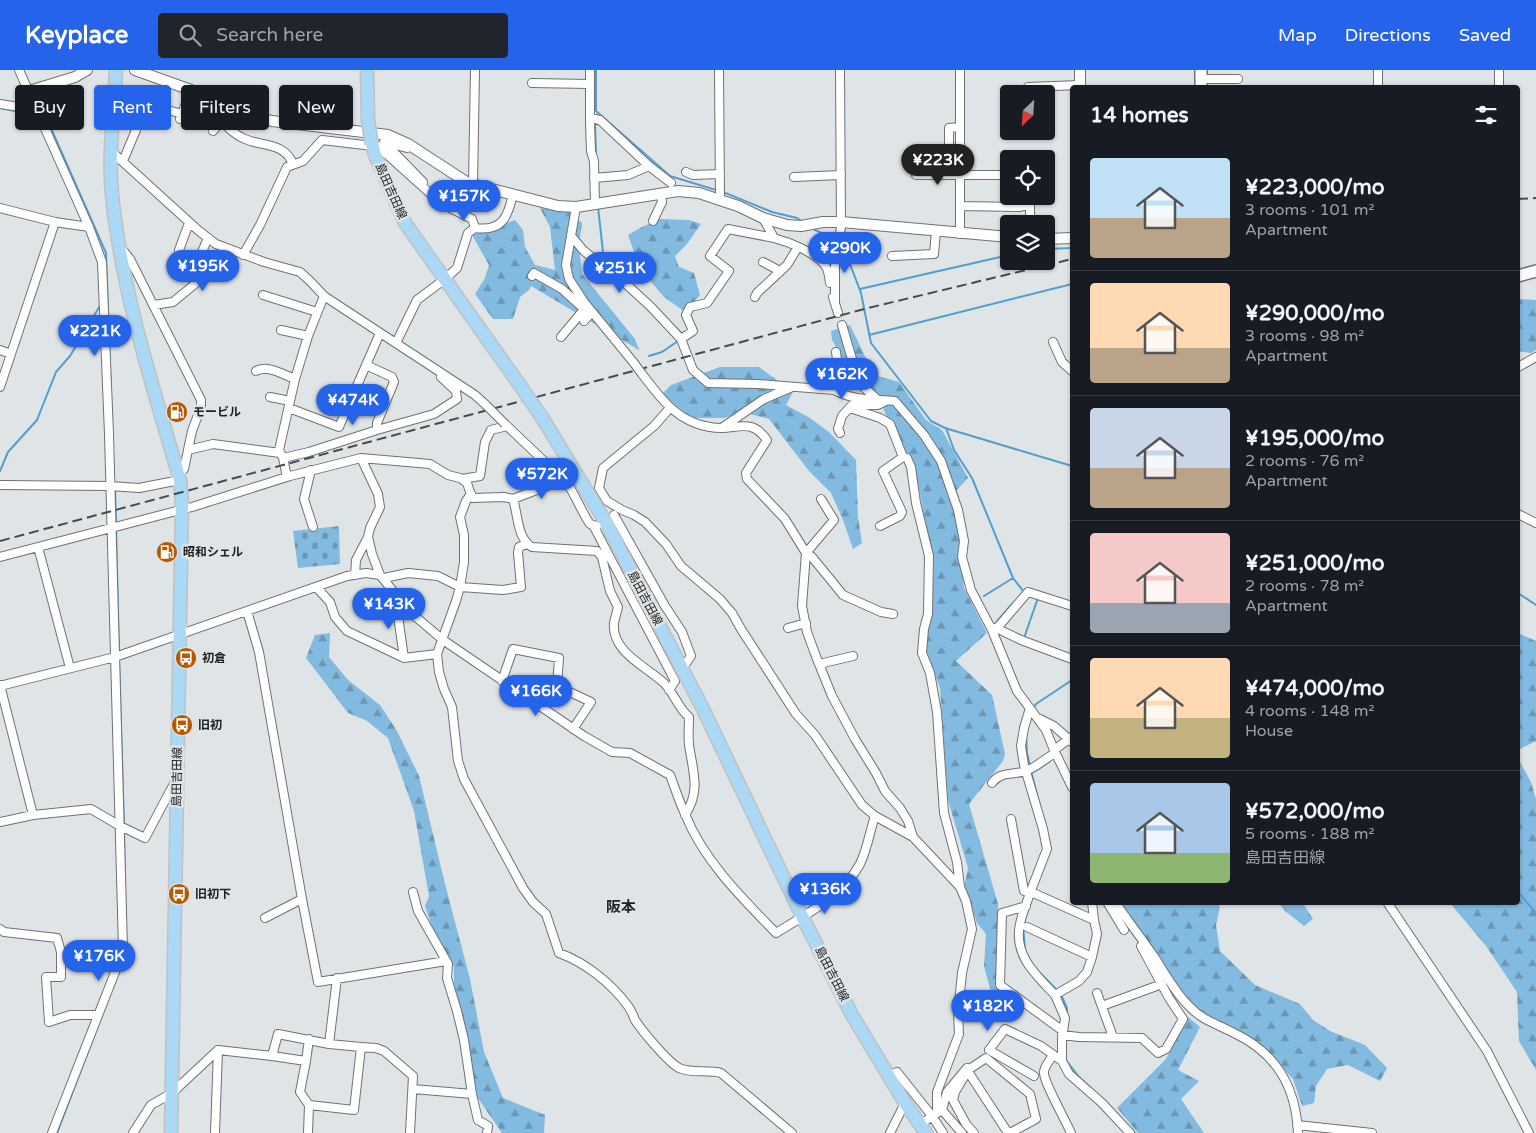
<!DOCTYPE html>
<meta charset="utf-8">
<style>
body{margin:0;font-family:"Varela Round","Noto Sans JP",sans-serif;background:#20242c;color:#f1f3f6;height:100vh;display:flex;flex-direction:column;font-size:19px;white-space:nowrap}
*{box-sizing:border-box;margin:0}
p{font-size:16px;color:#9ea1a6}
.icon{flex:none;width:28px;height:28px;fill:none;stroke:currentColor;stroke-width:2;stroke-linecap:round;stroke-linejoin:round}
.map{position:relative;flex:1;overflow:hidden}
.details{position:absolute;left:1070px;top:15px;width:450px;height:820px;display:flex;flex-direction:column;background:#171b24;border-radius:5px;box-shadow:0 1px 4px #0004}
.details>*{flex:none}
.guide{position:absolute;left:15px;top:15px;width:475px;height:45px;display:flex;gap:10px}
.needle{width:32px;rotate:205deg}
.controls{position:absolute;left:1000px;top:15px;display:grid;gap:10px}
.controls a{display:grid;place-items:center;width:55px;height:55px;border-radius:5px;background:#171b24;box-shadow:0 1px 4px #0004;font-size:25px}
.price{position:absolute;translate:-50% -42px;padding:0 11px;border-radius:18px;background:#2563eb;color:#fff;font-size:16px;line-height:32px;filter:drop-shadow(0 1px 2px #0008)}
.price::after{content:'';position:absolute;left:50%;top:30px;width:15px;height:11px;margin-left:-8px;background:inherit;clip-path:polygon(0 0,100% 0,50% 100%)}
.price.selected{background:#222;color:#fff}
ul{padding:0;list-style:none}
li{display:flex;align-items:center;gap:15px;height:125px;padding:0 20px}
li+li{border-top:1px solid #363941}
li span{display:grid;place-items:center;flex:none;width:140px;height:100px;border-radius:5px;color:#555}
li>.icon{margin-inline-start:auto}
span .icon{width:60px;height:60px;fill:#fffc;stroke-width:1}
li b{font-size:21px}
h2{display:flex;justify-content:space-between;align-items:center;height:60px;padding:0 20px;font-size:21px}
.tag{padding:0 18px;border-radius:5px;background:#171b24;box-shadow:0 1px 4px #0004;font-size:18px;line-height:45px}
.tag.selected{background:#2563eb;color:#fff}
header{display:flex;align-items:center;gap:30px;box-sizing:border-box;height:70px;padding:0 25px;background:#2563eb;color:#fff}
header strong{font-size:24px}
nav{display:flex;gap:28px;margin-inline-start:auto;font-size:18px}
.search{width:350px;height:45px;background:#20242c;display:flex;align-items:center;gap:12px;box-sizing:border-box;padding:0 18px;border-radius:5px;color:#9ea1a6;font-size:19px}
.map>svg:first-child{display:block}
</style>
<header>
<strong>Keyplace</strong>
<div class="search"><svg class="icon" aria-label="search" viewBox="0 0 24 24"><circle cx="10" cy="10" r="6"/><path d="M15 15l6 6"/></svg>Search here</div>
<nav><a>Map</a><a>Directions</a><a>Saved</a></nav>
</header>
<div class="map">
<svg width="1536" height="1063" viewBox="0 0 1536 1063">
<defs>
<pattern id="forest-firs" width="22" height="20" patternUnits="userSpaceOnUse" patternTransform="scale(1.25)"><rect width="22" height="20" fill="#83badf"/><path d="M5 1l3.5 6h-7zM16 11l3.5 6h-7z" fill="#6b97b4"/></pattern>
<pattern id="cemetery-stones" width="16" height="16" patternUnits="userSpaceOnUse" patternTransform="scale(1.25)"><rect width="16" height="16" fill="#83badf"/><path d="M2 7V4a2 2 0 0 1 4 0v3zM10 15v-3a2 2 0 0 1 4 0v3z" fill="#6b97b4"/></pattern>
</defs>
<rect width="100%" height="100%" fill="#dfe4e7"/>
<path fill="url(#forest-firs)" d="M540,138l29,4 13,11 -3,22 3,29 53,65 4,11 -108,-64 -2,4 -9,7 -7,22h-20l-18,-25 10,-16 4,-13 -17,-30 8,-9h18l17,-6 8,10 2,17 10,18 20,5 -5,-43z
M660,149l29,1 12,4 -14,20 -12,12 4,11 15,6 6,22 -15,17 -21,-15 -24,-28 -12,-34 14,-8z
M1518,229l18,1v50l-5,3 -13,-2z
M850,255l24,50 25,7 27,38 16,10 26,48 -12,13 8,97 23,45 -31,28 36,34 13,59 -2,7 -34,43 29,100 2,94 -6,6 -10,-38 2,-32 -9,-11 -13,-36 4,-19 -20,-68 -8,-112 -14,-36 8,-86 -16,-82 -12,-32 -21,-39 -7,-19 -29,-25 -17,-29 -1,-9z
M720,297h39l34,25 -7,13 24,13 19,14 27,28 2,57 4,26 -9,6 -10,-29 -12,-27 -22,-22 -40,-52 -26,-7 -19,6h-32l-30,-24 9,-9z
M330,563l-1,24 19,23 32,25 17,26 22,45 25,104 26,99 14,73 19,46 42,17 -1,18h-42l-27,-39 -5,-34 -16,-77v-16l-15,-20 -14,-41 4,-10 -15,-85 -26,-73 -21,-17 -19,-8 -42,-55 9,-23z
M1518,563l18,8v100l-18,9z
M1518,688l13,24 5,17v271l-17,-29 -2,-49 -31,-46 -36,-43 68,-1z
M1121,833h96l3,4 -4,18 4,26 35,34 45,19 13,16 17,11 35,14 22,23 -7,13 -32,-16 -21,4 -11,17 -2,17 -12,3 -9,-27 -35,-37 -58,-31 -22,-24z
M1279,833h24l10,16 -9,7 -19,-15z
M1188,947l12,10 -22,43 21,11 -18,18 23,34h-66l-21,-25 49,-49z"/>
<path fill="url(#cemetery-stones)" d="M339,456l1,38 -42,4 -5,-37z"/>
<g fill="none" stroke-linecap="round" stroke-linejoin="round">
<path stroke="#569dcb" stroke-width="2" d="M596,0v41l74,65 46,14
M0,38l36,7
M43,46l3,1 60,136 8,230
M595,52l1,33
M723,122l49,20 25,6 6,4
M598,137l6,54 27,23
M813,159l23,11
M842,173l19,50 10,50 60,78 14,7 127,38
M1046,179l26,-1
M860,219l149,-34
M672,254l11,11
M869,265l203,-51
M649,286l13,-4 16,-11
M946,358l8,22 18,28 41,100 11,14
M0,401l8,-19 29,-32 19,-48 14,-16 31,-52
M115,418l1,35
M116,458l3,125
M1518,523l18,12
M984,526l29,-18
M994,555l18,-21
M1024,568l14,-40
M119,588l5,168
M1033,640l3,-6 36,-24
M1026,666l1,17 3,13
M1031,701l11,43
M124,761l2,120
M1518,822l18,21
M1025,849l4,-12
M1023,856l2,23
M1037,900l21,21
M1061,925l6,13v6
M1066,968v22l13,17 14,13
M1108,1034l27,29
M57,1063l42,-110"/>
<g stroke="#6e7274" stroke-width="10">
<path id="minor" d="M19,0l70,157 13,35 7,172 14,515 -4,13 -67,171
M590,0v52l1,29 3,10 1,44
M719,0l1,129
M1378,0v18
M1499,0v18
M1201,9h37
M532,13l58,1
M1028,17l52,-2
M0,34l38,6
M232,37l-7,17c5,6 13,12 20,15 18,8 39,3 48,25
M161,38l21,6
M114,42l11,5 11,13 -13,31
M590,48l10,2 49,46
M180,49l11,-29
M213,61l5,-6 7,-1
M373,72l69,62 30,15 3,9
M384,72l39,40
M384,72l23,6 1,-4
M112,82l87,79 17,13 48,18 36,10 10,9 14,15 151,99 11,10
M686,102l7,3 27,-1
M916,105h93
M949,105v-47l11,-1
M794,107l47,-2
M594,108l34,-3 21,-9 22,17
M473,114l2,-114
M961,136l59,1 10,-3v20
M576,137l-10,58 3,14 15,23 50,61
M0,138l55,14 34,5
M763,148l11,20c15,4 40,14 50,26 5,5 5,13 6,19
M653,151l9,-19 -1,-8
M960,164v-164
M572,167l12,14 42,33 24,22 31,33 12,31 15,13 50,1 76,6c21,11 38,9 61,11l29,34 17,26 17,49 6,31 -2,16 9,33 21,40 25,61 29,39 8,20 18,37
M121,178l9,11 71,141v7l-9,24 -8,38 -6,5
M179,180l10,-27
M243,185l17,-30 27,-58 16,-6 19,-21 51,6
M892,186l42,-2 2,-23
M763,192l17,9
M532,206l2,-3 28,16 22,20
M263,225l54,17
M755,227l2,-4 30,-28 11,-18
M833,227l5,16
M835,232v-37l6,-38 -1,-157
M154,235l19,-3 28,-23v-25l7,-16
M584,251l8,-9
M842,255l17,58 19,17
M281,260l27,6 16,-40
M561,267l25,-30
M681,269l12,-8 -7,-16 4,-8 17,-4 22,-32 -19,-15 18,-27 46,9
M1053,272l9,20 10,9
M396,273l21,-43 28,-21 12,-11 11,-35 7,-5c27,4 33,-11 38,-34
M0,280l11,4
M1518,297l18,-10
M256,301c11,-7 28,4 39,8l13,-43
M642,304c15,19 29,40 53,49 8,3 19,5 27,5 19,-1 31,-8 45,12l-21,33 1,6 38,40 21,34 -4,53 5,26 10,27 15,37 23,43 21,34 9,18 15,17 8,13 5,16
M0,317l55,-165
M834,320l5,-16 -3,-22
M270,327l20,4 5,-22
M289,338l50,19 41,-94
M850,338l30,10 10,6 13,33 -20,14 19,41 -2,4 -20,10
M669,339l-15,17 -51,42 -4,20 8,13 15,9 12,5 11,7 21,22 15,22 39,33 12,14 9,16 55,85 19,21 47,70 13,11 38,21 47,50
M505,354l62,59c9,13 14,28 23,41l7,2
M723,357l41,-28 26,-11
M377,360l57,-16 23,-15 -1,-8 -15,-14
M840,363l-2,-4 4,-13 10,-11h26l8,-4
M188,380l25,-6 67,9
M903,387l4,1 4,9 5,36 13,53 -1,58 -4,15 -2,24 8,20 7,39 7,101 13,49 3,25 6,14 6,28 -10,44 -4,40 1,21 -22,58v20
M283,388l26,-6 68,-22v-7l17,-41 -2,-5 -26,-12
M311,400l-7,29 9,28
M287,407l-4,-19 -4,-8 11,-49
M462,409l18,-3 5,-34 6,-12 16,-4
M563,410l-50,19 -9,-2 -32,1 -5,-15 -7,-5 -12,-3 -18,-11 -69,-6 17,36 2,13 -10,21 -2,9 4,17 8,21 30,37 33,28 141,96 28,16 18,1 40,22c5,13 9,26 15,39 19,47 56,83 91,119 30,-19 66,-36 84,-69 7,-14 10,-33 15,-48
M0,415l110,1 29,2 41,-8
M471,424l-5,7 -6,16 4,18v27l-4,25 -4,14 -19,53 2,18 5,17 8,18 6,54 6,18 59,109 10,14 13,12 13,39c27,10 52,30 69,53 3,4 5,9 7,14 7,11 33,42 44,48 13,6 29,1 42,5l71,60
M513,429c5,15 4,40 19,48l65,4 5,6 8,34 8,16c-1,5 -3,11 -4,16 -3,29 33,44 50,60 10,10 14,25 25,34 0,10 -1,19 0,28 4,27 12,46 -4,70
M821,429l13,21 -28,33 6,4 31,38 38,17 12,2
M1518,444l18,9
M614,445l51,91 17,26 9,24 -9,13
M593,455l82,156 -6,9
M38,477l32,121
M0,487l192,-50 98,-31 71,-18
M355,505l1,-15 12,-23
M384,508l24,-5 30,3 22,11 43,3 18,-3 -3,-34 1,-6 8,-3
M316,517l14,15 5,15 12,14 57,27 33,-4
M401,532l-3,14 6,42
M247,541l12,41 43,247
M788,558l18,-5
M996,558l25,12 51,19
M992,560l6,-3 30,-35 44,14
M819,594l34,-8
M502,611l11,-32 46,9 -2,28 34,16 -18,27
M0,615l33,130
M0,616l115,-29 232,-81 19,-3 14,2
M1040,649l14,7 18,16
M1054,680l18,-13
M992,713c9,-13 24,-7 36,-13 10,-4 18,-12 27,-17
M1011,749l13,72 6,2 17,-44 -4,-20 -19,-64 -3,-19 3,-18 6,-20
M0,752l33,-7 58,-6 29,17 25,12 31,-58
M413,822l5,19 30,53 -1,14 10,33 7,29 8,54
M1031,822l63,28 -2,-18
M1030,823c-3,10 -8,20 -10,31 -7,31 16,51 35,71l24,-14 8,-9 5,-15
M1107,832l17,28
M1115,832c13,19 27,37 40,56 11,17 21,36 36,50 11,12 28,17 43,25 42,20 62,53 64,100
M1387,832l100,149 42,82
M1026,836l-24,7 -2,72 63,46
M265,848l37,-19 16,83 128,-21
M1027,857l65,30 5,-23 -3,-14
M0,859l4,3 53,6 4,14v25h-15l3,45 21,-7h28
M1097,923l16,44
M1102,936l60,-22
M1062,965l17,2 63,1 16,15 8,-4 17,-30 -14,-21 -28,-52
M329,974l8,-66
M1053,985c-3,5 -9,12 -9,17 -1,9 22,49 27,61
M272,986l34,5 3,-22
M306,991l-6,31 9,13
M1062,991l7,13 33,29 28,30
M1034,1006l-45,-26 16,-21 36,17 21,15v-22l3,-21 -10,-23
M889,1007l8,-5 35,44 11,17
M964,1007l-9,15 -2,8 13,24 8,9
M413,1019l59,5 6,26 10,6 -1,7
M942,1040l20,23
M919,1055l23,-15 5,-18 20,-24
M1297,1055l75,8
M133,1063l18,-28 21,-12 46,-43 54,6 6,-22 51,10 32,3
M215,1063l3,-83
M308,1063l1,-28 45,5 7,-63 15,1 8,3 29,25 -3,57
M890,1063l15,-30
M1008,1063l-39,-60 -4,-1 21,-14 44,36 6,25 -26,14"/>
</g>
<g stroke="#6e7274" stroke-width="12">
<path id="tertiary" d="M135,0l56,20 61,26 20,5 116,14 20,9 60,39 90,23 18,1 102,-16 21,2 39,13 25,12 24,7 14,1 22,-4h18l168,15
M1080,0v18
M29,21l46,-14 12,-7
M1046,169l26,-1"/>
</g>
<g stroke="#6e7274" stroke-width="14">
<path id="secondary" d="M1201,0v18
M1518,206l18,-5"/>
</g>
<g stroke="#c1c1c1" stroke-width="15">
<path id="primary" d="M116,0c-2,41 -8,84 -4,125 10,98 41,192 68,285l2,24 -11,629
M367,0l1,51
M372,74l3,11 30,68 114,161
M543,349l62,102 98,188 99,207 50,99 53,88 21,30"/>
</g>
<use href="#minor" stroke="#fff" stroke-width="8"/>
<use href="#tertiary" stroke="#fff" stroke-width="10"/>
<use href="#secondary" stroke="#fff" stroke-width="11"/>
<use href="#primary" stroke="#abd8f5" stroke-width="12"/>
<path stroke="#484a4b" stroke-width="2" stroke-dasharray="10 5" stroke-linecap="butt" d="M1518,129l18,-1
M0,471l868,-233 204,-49"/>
<g stroke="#6e7274" stroke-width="10" stroke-linecap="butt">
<path id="minor-bridge" d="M634,293l8,11
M486,335l19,19"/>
</g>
<g stroke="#c1c1c1" stroke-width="15" stroke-linecap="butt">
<path id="primary-bridge" d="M368,51l4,23
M519,314l24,35"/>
</g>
<use href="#minor-bridge" stroke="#fff" stroke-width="8"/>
<use href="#primary-bridge" stroke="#abd8f5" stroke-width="12"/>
</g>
<defs>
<g id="fuel-disc" transform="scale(1.125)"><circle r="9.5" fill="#b65903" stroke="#dfe4e7"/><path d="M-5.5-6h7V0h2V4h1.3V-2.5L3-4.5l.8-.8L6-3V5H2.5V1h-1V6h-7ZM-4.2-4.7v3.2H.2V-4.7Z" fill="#fff"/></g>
<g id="bus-disc" transform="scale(1.125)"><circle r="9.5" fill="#b65903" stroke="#dfe4e7"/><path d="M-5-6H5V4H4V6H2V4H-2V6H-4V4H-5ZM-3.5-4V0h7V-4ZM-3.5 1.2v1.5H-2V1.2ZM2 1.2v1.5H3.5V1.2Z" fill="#fff"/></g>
</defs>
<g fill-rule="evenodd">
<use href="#fuel-disc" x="177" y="342"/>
<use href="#fuel-disc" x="167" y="482"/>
<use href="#bus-disc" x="186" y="588"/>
<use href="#bus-disc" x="182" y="655"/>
<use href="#bus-disc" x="179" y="824"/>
</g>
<g text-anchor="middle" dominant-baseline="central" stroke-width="5" stroke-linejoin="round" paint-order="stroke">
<g font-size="12" fill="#212223" stroke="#dfe4e7">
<text transform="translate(391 121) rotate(66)">島田吉田線</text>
<text transform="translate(645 528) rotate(62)">島田吉田線</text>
<text transform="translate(177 707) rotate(-89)">島田吉田線</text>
<text transform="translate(832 904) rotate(63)">島田吉田線</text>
</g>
<g font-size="12" font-weight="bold" fill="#212223" stroke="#dfe4e7" text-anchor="start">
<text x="193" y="342">モービル</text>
<text x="183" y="482">昭和シェル</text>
<text x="202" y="588">初倉</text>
<text x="198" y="655">旧初</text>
<text x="195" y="824">旧初下</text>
</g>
<g font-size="15" font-weight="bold" fill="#212223" stroke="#dfe4e7">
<text x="621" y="837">阪本</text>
</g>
</g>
</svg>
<div class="controls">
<a><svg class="needle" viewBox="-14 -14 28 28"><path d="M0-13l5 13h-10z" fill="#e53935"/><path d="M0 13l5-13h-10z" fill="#9ea1a6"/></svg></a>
<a><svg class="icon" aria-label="locate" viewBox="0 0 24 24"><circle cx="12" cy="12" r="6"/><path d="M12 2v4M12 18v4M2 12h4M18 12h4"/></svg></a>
<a><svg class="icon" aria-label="layers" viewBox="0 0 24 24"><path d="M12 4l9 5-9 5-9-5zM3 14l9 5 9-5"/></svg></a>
</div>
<b class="price selected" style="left:938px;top:116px">¥223K</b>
<b class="price" style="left:464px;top:152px">¥157K</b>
<b class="price" style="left:845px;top:204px">¥290K</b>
<b class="price" style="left:203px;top:222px">¥195K</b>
<b class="price" style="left:620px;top:224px">¥251K</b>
<b class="price" style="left:95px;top:287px">¥221K</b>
<b class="price" style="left:842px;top:330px">¥162K</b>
<b class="price" style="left:353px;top:356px">¥474K</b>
<b class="price" style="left:542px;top:430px">¥572K</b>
<b class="price" style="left:389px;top:560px">¥143K</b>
<b class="price" style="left:536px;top:647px">¥166K</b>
<b class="price" style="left:825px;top:845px">¥136K</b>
<b class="price" style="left:99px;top:912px">¥176K</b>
<b class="price" style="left:988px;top:962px">¥182K</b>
<div class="guide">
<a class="tag">Buy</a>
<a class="tag selected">Rent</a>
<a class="tag">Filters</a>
<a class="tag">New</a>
</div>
<section class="details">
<h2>14 homes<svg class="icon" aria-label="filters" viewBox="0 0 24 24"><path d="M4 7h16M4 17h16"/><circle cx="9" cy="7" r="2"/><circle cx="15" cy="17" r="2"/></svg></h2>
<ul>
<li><span style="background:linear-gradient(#bfe0f5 60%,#b9a48a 0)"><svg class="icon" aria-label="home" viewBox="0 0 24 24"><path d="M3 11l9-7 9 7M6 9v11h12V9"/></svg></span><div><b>¥223,000/mo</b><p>3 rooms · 101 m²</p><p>Apartment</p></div></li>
<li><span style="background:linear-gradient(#ffd9b3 65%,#b9a48a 0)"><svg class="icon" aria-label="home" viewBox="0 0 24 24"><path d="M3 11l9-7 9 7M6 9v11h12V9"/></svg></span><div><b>¥290,000/mo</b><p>3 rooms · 98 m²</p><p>Apartment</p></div></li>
<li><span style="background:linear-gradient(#c9d6e8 60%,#b9a48a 0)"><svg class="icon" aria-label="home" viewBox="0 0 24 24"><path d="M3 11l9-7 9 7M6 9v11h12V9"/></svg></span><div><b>¥195,000/mo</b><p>2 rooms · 76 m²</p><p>Apartment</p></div></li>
<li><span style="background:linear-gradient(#f6c9c9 70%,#9aa5b1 0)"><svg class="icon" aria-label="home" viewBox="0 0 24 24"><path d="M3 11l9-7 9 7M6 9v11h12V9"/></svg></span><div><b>¥251,000/mo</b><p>2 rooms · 78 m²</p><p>Apartment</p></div></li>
<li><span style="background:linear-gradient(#ffd9b3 60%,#c2b280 0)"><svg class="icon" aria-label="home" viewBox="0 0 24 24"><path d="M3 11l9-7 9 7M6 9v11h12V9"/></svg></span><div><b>¥474,000/mo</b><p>4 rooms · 148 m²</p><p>House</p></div></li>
<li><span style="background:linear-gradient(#a9c7e8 70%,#8fb573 0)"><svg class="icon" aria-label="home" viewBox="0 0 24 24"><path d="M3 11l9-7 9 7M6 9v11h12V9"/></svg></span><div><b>¥572,000/mo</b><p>5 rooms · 188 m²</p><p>島田吉田線</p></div></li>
</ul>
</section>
</div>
